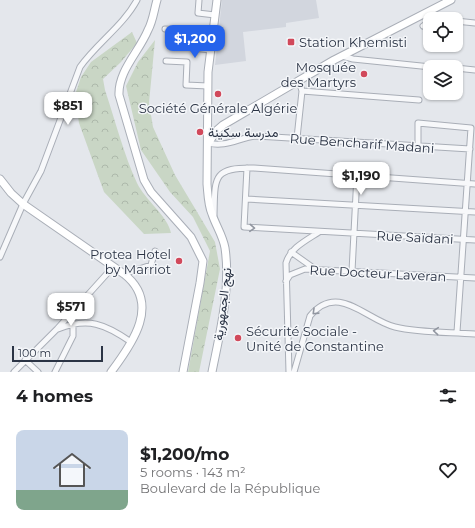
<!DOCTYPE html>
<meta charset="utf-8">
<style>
body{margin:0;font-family:Montserrat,Vazirmatn,sans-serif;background:#f2f2f2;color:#202124;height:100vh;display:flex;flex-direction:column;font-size:15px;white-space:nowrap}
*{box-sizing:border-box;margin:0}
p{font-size:13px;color:#757577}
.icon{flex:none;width:22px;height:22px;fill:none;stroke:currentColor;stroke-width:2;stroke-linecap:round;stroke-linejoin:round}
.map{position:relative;height:372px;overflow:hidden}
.side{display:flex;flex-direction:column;background:#fff;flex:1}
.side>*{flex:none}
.controls{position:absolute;left:423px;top:12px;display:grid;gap:8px}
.controls a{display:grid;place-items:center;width:40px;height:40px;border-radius:8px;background:#fff;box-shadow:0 1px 3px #0004;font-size:20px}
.scale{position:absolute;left:12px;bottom:10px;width:91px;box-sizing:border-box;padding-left:4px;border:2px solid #2b3445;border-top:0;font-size:11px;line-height:14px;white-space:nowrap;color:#2b3445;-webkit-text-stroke:3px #f4f6f9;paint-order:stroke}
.price{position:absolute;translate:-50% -34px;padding:0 9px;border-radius:8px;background:#fff;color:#222;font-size:13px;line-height:26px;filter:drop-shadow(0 1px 2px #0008)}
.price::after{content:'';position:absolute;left:50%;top:24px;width:12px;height:9px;margin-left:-6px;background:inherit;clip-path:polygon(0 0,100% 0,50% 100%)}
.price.selected{background:#2563eb;color:#fff}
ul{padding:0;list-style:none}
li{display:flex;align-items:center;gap:12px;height:100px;padding:0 16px}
li span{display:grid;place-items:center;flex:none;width:112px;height:80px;border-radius:8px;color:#555}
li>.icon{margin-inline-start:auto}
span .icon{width:48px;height:48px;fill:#fffc;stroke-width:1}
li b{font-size:17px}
h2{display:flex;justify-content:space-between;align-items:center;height:48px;padding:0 16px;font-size:17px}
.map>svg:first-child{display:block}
</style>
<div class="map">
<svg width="475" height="372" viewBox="0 0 475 372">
<defs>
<pattern id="forest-crowns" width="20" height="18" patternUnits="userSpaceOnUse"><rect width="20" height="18" fill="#c9d6c5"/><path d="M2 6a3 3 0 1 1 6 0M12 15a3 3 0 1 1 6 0" fill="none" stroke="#adb8ab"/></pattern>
</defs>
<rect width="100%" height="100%" fill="#e4e7ec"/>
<path fill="#d2d6de" d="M222,0h94l3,18 -33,5v4l-43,5 3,29 -31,4z"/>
<path fill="url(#forest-crowns)" d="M132,32l5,11 -16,19 -18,17 2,11c10,30 19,65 32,93 8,17 31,33 34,50l-27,1 -40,-42 -25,-69 -4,-28 6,-18 10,-15z
M155,40l-6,63 4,24 22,48 40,67 5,27 -21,103h-11l22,-121 -17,-34 -23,-25 -29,-42 -15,-64 12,-24z"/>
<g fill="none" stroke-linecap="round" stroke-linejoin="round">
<g stroke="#a9aeb7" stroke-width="7">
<path id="street" d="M199,0l-1,13 17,2
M456,21l19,2
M423,26l7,-4
M165,29l28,2 -1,17 19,2
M342,56l11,3 78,8
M166,61l21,1 -1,23 22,1
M456,68l19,2
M302,91l117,9
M297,138l5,-47 -3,-11
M209,143c16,5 32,-6 48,-7l213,13
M418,147v-24l53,5 -14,204
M247,168l-3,59 231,13
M246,199l229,13
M214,215c1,-37 -2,-48 40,-47l221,16
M291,252l24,17
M0,257l23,-53 18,-33 39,-104c17,-24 43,-41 57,-67
M352,271l5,-96
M124,274l27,-9 4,-14
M286,281l4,-6 15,-6 170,9
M58,329c30,-12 47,-5 73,13
M25,360l13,12
M14,372l43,-43 56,-62
M55,372l18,-36v-13
M289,372l-3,-109c4,-15 21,-23 33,-31
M294,372l16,-56c28,-34 56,4 85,11 25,6 54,5 80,7"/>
</g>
<g stroke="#a9aeb7" stroke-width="9">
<path id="secondary" d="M157,0c-3,10 -4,21 -9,30 -9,22 -30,41 -29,65l25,85 7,12 40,45 12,24 -3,22 -17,89
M210,141l5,-9 8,-7 111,-65 117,-60
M0,179l11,14 12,11 101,70c37,29 9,69 -13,98
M212,372c8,-40 19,-83 13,-124 -2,-12 -9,-22 -13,-34 -4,-9 -4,-20 -5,-30l1,-112 9,-72"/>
</g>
<use href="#street" stroke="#f7f8fa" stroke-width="5"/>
<use href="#secondary" stroke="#fff" stroke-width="7"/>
</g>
<defs><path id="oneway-chevron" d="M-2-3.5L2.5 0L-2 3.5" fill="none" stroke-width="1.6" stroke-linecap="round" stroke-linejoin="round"/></defs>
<g stroke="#9196a0">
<use href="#oneway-chevron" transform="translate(252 228) rotate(3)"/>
<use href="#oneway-chevron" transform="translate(315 312) rotate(136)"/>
<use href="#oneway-chevron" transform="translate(436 331) rotate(-175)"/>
</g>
<g fill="#d1495b" stroke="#f4f6f9" stroke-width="1.5">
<rect x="287" y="38" width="8" height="8" rx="2"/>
<circle cx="364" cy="74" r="4"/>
<circle cx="218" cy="94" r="4"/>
<circle cx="200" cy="132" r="4"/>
<circle cx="179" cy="261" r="4"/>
<circle cx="238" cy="338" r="4"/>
</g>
<g text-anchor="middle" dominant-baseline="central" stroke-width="3" stroke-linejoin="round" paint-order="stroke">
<g font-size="13" fill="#2b3445" stroke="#f4f6f9" text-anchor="start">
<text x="299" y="42">Station Khemisti</text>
<text x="356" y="67" text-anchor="end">Mosquée<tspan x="356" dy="15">des Martyrs</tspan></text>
<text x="218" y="108" text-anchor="middle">Société Générale Algérie</text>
<text x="208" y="132">مدرسة سكينة</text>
<text x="171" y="254" text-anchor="end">Protea Hotel<tspan x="171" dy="15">by Marriot</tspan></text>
<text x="246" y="331">Sécurité Sociale -<tspan x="246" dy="15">Unité de Constantine</tspan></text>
</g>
<g font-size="13" fill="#2b3445" stroke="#f4f6f9">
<text transform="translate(362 143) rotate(4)">Rue Bencharif Madani</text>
<text transform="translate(415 237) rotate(3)">Rue Saïdani</text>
<text transform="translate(378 273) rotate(3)">Rue Docteur Laveran</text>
<text transform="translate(222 304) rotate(-83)">نهج الجمهورية</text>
</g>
</g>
</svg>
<div class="controls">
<a><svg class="icon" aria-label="locate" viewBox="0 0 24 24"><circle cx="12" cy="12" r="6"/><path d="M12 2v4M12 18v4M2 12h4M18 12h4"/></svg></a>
<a><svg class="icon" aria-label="layers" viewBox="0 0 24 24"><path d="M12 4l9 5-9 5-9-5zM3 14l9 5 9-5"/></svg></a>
</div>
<div class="scale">100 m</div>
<b class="price selected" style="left:195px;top:59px">$1,200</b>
<b class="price" style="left:68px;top:126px">$851</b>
<b class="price" style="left:361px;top:196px">$1,190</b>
<b class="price" style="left:71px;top:327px">$571</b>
</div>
<section class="side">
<h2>4 homes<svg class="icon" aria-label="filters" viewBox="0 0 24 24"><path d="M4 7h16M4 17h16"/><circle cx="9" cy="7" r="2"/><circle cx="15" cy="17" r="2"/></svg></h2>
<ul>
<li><span style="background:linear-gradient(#c9d6e8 75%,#7fa58c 0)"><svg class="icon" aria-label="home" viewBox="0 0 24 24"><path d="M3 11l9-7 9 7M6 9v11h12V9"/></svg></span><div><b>$1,200/mo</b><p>5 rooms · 143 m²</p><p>Boulevard de la République</p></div><svg class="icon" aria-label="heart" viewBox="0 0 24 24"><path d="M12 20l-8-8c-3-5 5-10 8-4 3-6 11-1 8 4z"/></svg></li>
</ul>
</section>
